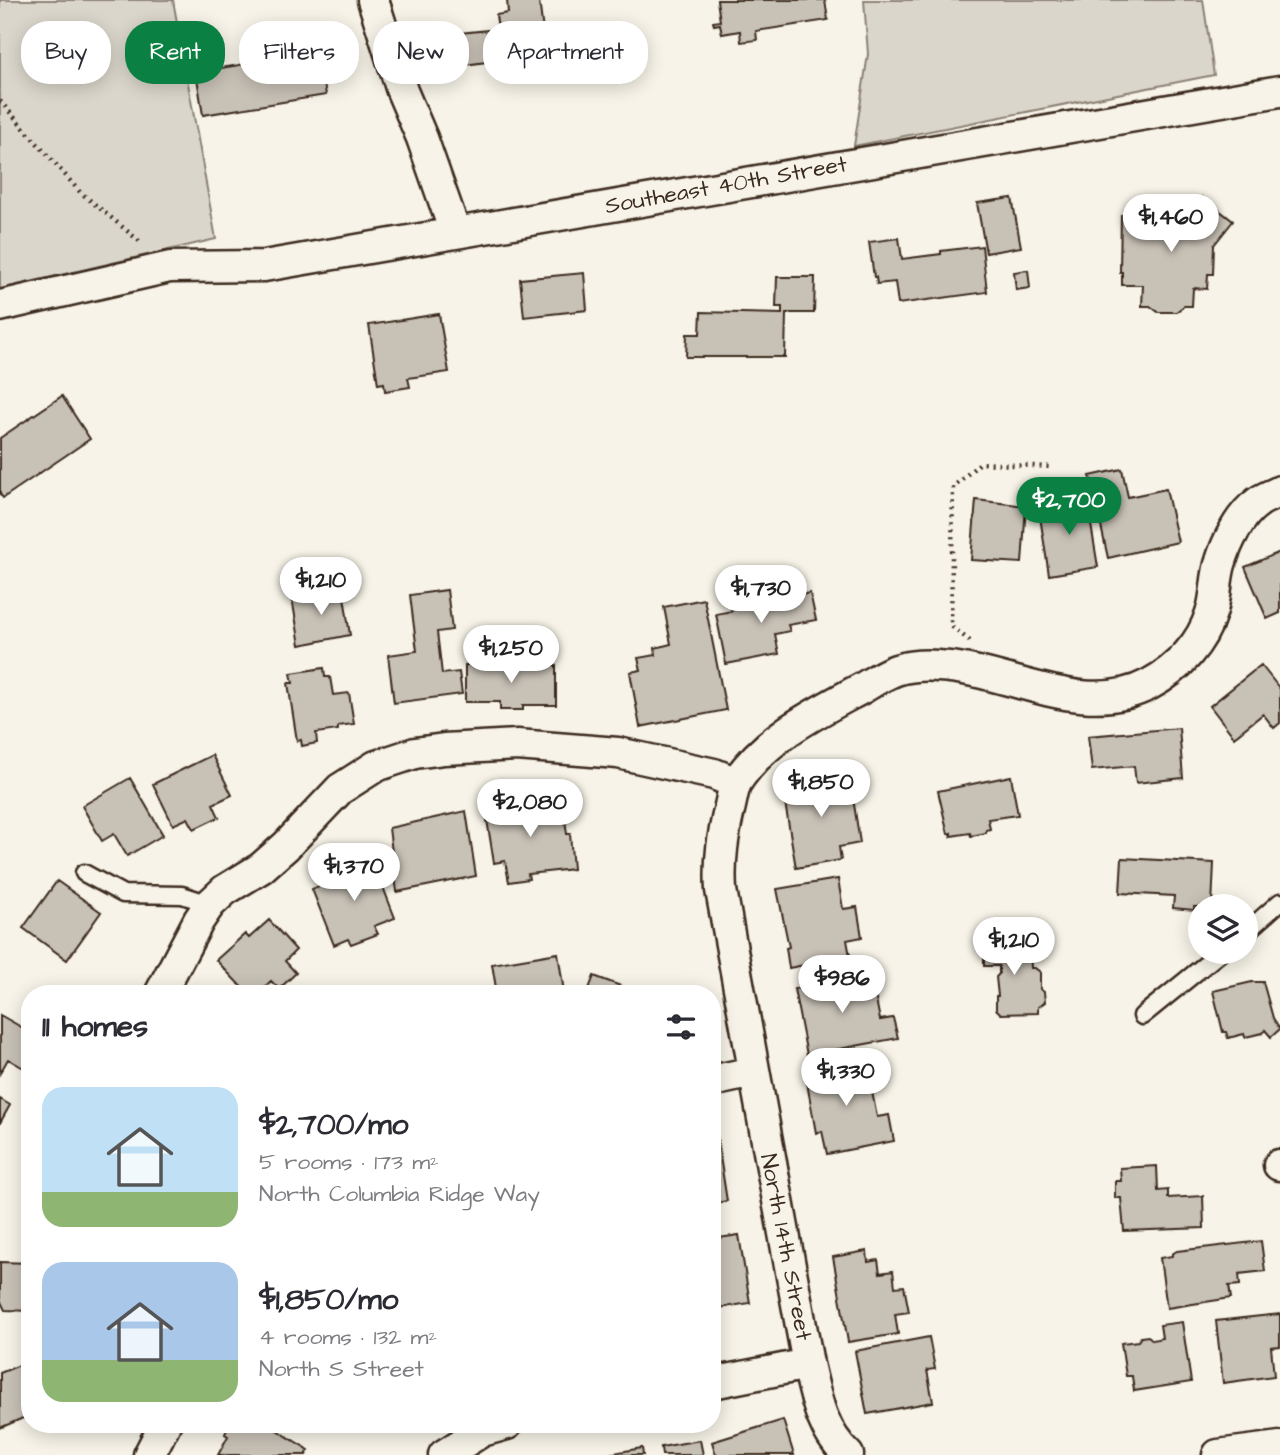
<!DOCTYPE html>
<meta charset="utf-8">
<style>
body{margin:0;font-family:"Architects Daughter",sans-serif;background:#f2f2f3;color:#2b2b33;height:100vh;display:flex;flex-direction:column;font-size:26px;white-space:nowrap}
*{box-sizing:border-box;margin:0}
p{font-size:23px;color:#7c7c81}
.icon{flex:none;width:38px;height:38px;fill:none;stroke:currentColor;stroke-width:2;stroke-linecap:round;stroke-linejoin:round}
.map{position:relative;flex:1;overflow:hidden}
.details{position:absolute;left:21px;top:985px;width:700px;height:448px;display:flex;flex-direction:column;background:#fff;border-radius:28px;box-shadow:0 4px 18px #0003}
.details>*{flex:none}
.banner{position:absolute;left:21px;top:21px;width:700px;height:63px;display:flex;gap:14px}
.buttons{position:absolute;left:1188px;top:894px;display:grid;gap:14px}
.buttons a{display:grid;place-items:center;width:70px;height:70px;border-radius:50%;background:#fff;box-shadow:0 4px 18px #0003;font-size:35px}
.price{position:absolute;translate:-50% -60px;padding:0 16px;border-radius:24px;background:#fff;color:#222;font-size:23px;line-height:46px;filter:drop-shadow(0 2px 4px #0008)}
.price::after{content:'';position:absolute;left:50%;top:42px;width:21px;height:16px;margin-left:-10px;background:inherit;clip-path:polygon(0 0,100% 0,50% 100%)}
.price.active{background:#0b8043;color:#fff}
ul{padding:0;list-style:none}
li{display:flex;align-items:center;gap:21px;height:175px;padding:0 21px}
li span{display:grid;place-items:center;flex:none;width:196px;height:140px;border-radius:21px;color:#555}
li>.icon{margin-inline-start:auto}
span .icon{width:84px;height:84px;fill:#fffc;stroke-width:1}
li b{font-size:30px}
h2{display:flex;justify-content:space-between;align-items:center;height:84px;padding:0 21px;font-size:30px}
.pill{padding:0 24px;border-radius:28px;background:#fff;box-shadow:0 4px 18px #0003;font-size:24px;line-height:63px}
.pill.active{background:#0b8043;color:#fff}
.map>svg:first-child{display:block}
</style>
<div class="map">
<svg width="1280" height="1455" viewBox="0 0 1280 1455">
<rect width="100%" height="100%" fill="#f7f3e8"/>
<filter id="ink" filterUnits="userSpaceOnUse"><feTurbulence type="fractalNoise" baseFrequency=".0143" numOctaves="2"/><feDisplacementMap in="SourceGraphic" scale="14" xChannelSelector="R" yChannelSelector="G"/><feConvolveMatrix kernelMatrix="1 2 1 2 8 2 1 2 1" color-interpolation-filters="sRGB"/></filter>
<g filter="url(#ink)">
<path fill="#dbd6cb" stroke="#8b8074" stroke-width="2" d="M0,0h173l43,239 -216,50z
M864,0h339l11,75 -360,71 14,-92z"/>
<path fill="#c8c1b6" stroke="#3b2a1e" stroke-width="2" d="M507,0h32l7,54 -82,11 -4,-32 38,-4 -2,-14 12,-2z
M717,0h108l3,20 -72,11 1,9 -16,2 -1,-11 -18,3 -2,-10 -6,1 -1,-3 7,-1z
M319,52l7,43 -123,20 -7,-43z
M1202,197l31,24 -19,24 -1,29h-5l-1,15 -14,-1 -1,18h-8l-8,6h-18l-8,-6h-8l1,-21h-21v-13h-2l1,-57 65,2z
M1012,198l9,49 -35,6 -9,-50z
M899,238l3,21 39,-5v-3l41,-5 5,46 -89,12 -3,-22 -18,2 -1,-7h-2l-5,-35z
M1028,270l2,18 -14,2 -2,-18z
M584,273l3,37 -63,7 -4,-38z
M777,277h38l-1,36h-28l-1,44h-99l1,-23h13l1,-22 81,2v-7h-6z
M439,314l10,58 -41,6 2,9 -25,4 -1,-8 -6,1 -9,-59z
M62,396l28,43 -87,59 -3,-4v-56z
M1122,469l6,28 38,-8 12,53 -70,16 -18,-82z
M1086,494l12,73 -49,8 -10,-65 26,-4 -1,-8z
M976,500l50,6 -4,57 -51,-3z
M1280,552v61l-13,6 -22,-52z
M343,590l7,45 -50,10 -8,-47z
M447,590l5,40 -15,2 5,42 17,-2 3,22 -68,9 -6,-48 29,-4 -7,-56z
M810,593l6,27 -28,5 2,6 -15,3 4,20 -53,10 -10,-50 16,-3 -2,-7 40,-8 1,5z
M704,599l22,111 -86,17 -10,-55 11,-2 -3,-12 18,-3 -1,-7 16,-4 -7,-37z
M465,665h91v40h-33v5h-23v-8h-35z
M1261,665l19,24v34l-6,5 -11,-14 -29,23 -24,-31z
M324,668l1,9h5l3,18 16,-2 5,31 -16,2v4l-22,3 1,10 -15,3 -1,-6 -4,1 -9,-58h5l-2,-10z
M1179,728l4,50 -47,5 -2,-17 -42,4 -4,-34z
M212,755l20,40 -19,9 6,13 -25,12 -6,-11 -15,7 -20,-41z
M849,772l11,71 -21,4 2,13 -45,8 -13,-77 21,-4 -2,-8z
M1011,776l7,39 -30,4 2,10 -4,1v3l-15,3 -1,-3 -19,3v-3l-3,1 -10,-43z
M130,778l33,57 -36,21 -13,-22 -12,7 -20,-35z
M562,799l5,35h3l3,35 -45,5 1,5 -20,3 -4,-21 -11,2 -9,-56 41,-5 2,17 9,-1 -1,-11 3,-1 -1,-3z
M466,811l10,65 -79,16 -8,-64z
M371,856l24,62 -21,8 4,8 -27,10 -3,-5 -14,6 -22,-56 33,-13 -4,-8z
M1122,858l92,5 -2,43 -18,1v3l-21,-2 1,-12 -54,-3z
M838,879l5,30 14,-2 5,30 -15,3 3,16 -61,12 -3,-20 3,-1 -12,-58z
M57,881l44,31 -34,48 -44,-32z
M269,920l27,30 -11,11 11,12 -17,16 -8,-8 -13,12 -5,-5 -6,5 -31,-33 29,-26 4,4z
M1017,937v12l13,-1 1,20h4l5,4v17l4,3 1,10 -7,5v6l-37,1 -5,-5v-13h2l-2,-19 3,-3v-8h-15v-28z
M558,953l6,39 4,-1 1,3h-72l-5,-30z
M871,974l9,46 13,-2 5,20 -91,17 -13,-66z
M594,976l48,18h-55z
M1252,982h11l10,36 7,11 -9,8 -6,-7 -2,3 -18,4 -1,-3 -16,4 -2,-6h-3l-10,-41z
M0,1015l30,17v33l-3,5 -19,-11 -8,14z
M866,1061l11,56 12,-2 5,26 -67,13 -5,-23 -6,2 -11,-61z
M0,1099l10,6 -10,18z
M717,1137l10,64 -15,3v-66z
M1157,1166l1,25 10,-1v8l35,-2 1,32 -80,3 -3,-33h-6v-17h6l-1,-13z
M739,1235l11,68 -38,6v-70z
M1261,1241l4,30 -26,3 1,11 -11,1 2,12 -64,10 -7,-50 12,-2v-2l5,-3z
M867,1251l1,11 10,-2 2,13 13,-2 2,16 9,-1 5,26 -14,2 3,20 -50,8 -15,-85z
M0,1262l30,1v48l-25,-1 -5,-10z
M1280,1314v32l-9,1 3,29 -51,7 -7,-62z
M1182,1322l9,60 -57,9 -2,-15h-6l-5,-33 17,-2 3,-4 7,-1 5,4 9,-2 -2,-13z
M929,1337l6,32 -8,1 6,32 -66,12 -12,-63z
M22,1364l8,2v49l-30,13v-55z
M783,1420l11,35h-78l-4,-13z
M229,1424h38l42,26 -3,5h-88l10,-19 -3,-2z
M700,1440l3,15h-41l-1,-8z
M642,1448l1,7h-35v-1z"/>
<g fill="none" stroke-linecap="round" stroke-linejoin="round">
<g stroke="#3b2a1e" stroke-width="21">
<path id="service" d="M84,873l39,21 59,1 28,9
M1246,932l34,-30
M1142,1016l79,-64"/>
</g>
<g stroke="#3b2a1e" stroke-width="35">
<path id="minor" d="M373,0l29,91 20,47 33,94
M0,306l170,-39 94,-1 1016,-175
M160,994l39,-74 11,-16 15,-14 36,-22 25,-22 54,-57 36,-23 39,-13 29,-4 73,-4 101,8 96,21 22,9
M712,1081l41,-9
M1279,1165h1
M712,1383l96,-19
M149,1455l16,-31
M444,1455l38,-24 25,-7
M848,1455c-27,-25 -32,-58 -40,-91l-87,-474c-2,-30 2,-55 9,-84 2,-8 3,-18 7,-25 30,-45 81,-69 127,-94 10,-6 21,-13 32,-17 13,-4 29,-5 42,-4 69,3 145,54 212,18 28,-15 52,-41 61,-71 6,-16 4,-35 10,-52 6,-19 19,-46 36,-58 6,-5 16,-8 23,-12
M1218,1455l62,-8"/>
</g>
<path stroke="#3b2a1e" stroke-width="4.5" stroke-dasharray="2 5" stroke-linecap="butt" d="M0,101l80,91 63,52
M970,641l-19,-15 2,-139 27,-24 71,4"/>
<use href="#service" stroke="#f7f3e8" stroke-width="16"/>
<use href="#minor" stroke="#f7f3e8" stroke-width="30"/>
</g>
</g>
<g text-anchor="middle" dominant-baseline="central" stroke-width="5" stroke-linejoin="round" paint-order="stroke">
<g font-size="23" fill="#3b2a1e" stroke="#f7f3e8">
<text transform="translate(726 185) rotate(-10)">Southeast 40th Street</text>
<text transform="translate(786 1247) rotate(79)">North 14th Street</text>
</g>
</g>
</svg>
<div class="buttons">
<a><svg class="icon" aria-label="layers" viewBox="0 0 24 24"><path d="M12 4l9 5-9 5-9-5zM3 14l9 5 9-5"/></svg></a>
</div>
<b class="price" style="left:1171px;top:254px">$1,460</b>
<b class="price active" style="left:1069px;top:537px">$2,700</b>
<b class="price" style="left:321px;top:617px">$1,210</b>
<b class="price" style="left:761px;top:625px">$1,730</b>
<b class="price" style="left:511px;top:685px">$1,250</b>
<b class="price" style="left:821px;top:819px">$1,850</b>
<b class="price" style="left:530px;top:839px">$2,080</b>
<b class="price" style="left:354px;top:903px">$1,370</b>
<b class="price" style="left:1014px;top:977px">$1,210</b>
<b class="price" style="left:842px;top:1015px">$986</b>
<b class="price" style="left:846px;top:1108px">$1,330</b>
<div class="banner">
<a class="pill">Buy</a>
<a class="pill active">Rent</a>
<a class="pill">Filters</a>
<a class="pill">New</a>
<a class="pill">Apartment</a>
</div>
<section class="details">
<h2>11 homes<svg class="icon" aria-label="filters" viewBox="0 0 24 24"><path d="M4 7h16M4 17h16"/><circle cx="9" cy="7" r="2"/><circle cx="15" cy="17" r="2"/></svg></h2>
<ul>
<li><span style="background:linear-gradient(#bfe0f5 75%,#8fb573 0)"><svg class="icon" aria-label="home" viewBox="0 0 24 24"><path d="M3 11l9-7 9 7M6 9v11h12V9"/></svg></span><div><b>$2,700/mo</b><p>5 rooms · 173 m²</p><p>North Columbia Ridge Way</p></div></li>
<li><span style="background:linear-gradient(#a9c7e8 70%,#8fb573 0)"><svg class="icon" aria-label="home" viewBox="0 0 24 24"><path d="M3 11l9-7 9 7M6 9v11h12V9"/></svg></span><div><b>$1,850/mo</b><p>4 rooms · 132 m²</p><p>North S Street</p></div></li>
</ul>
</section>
</div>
